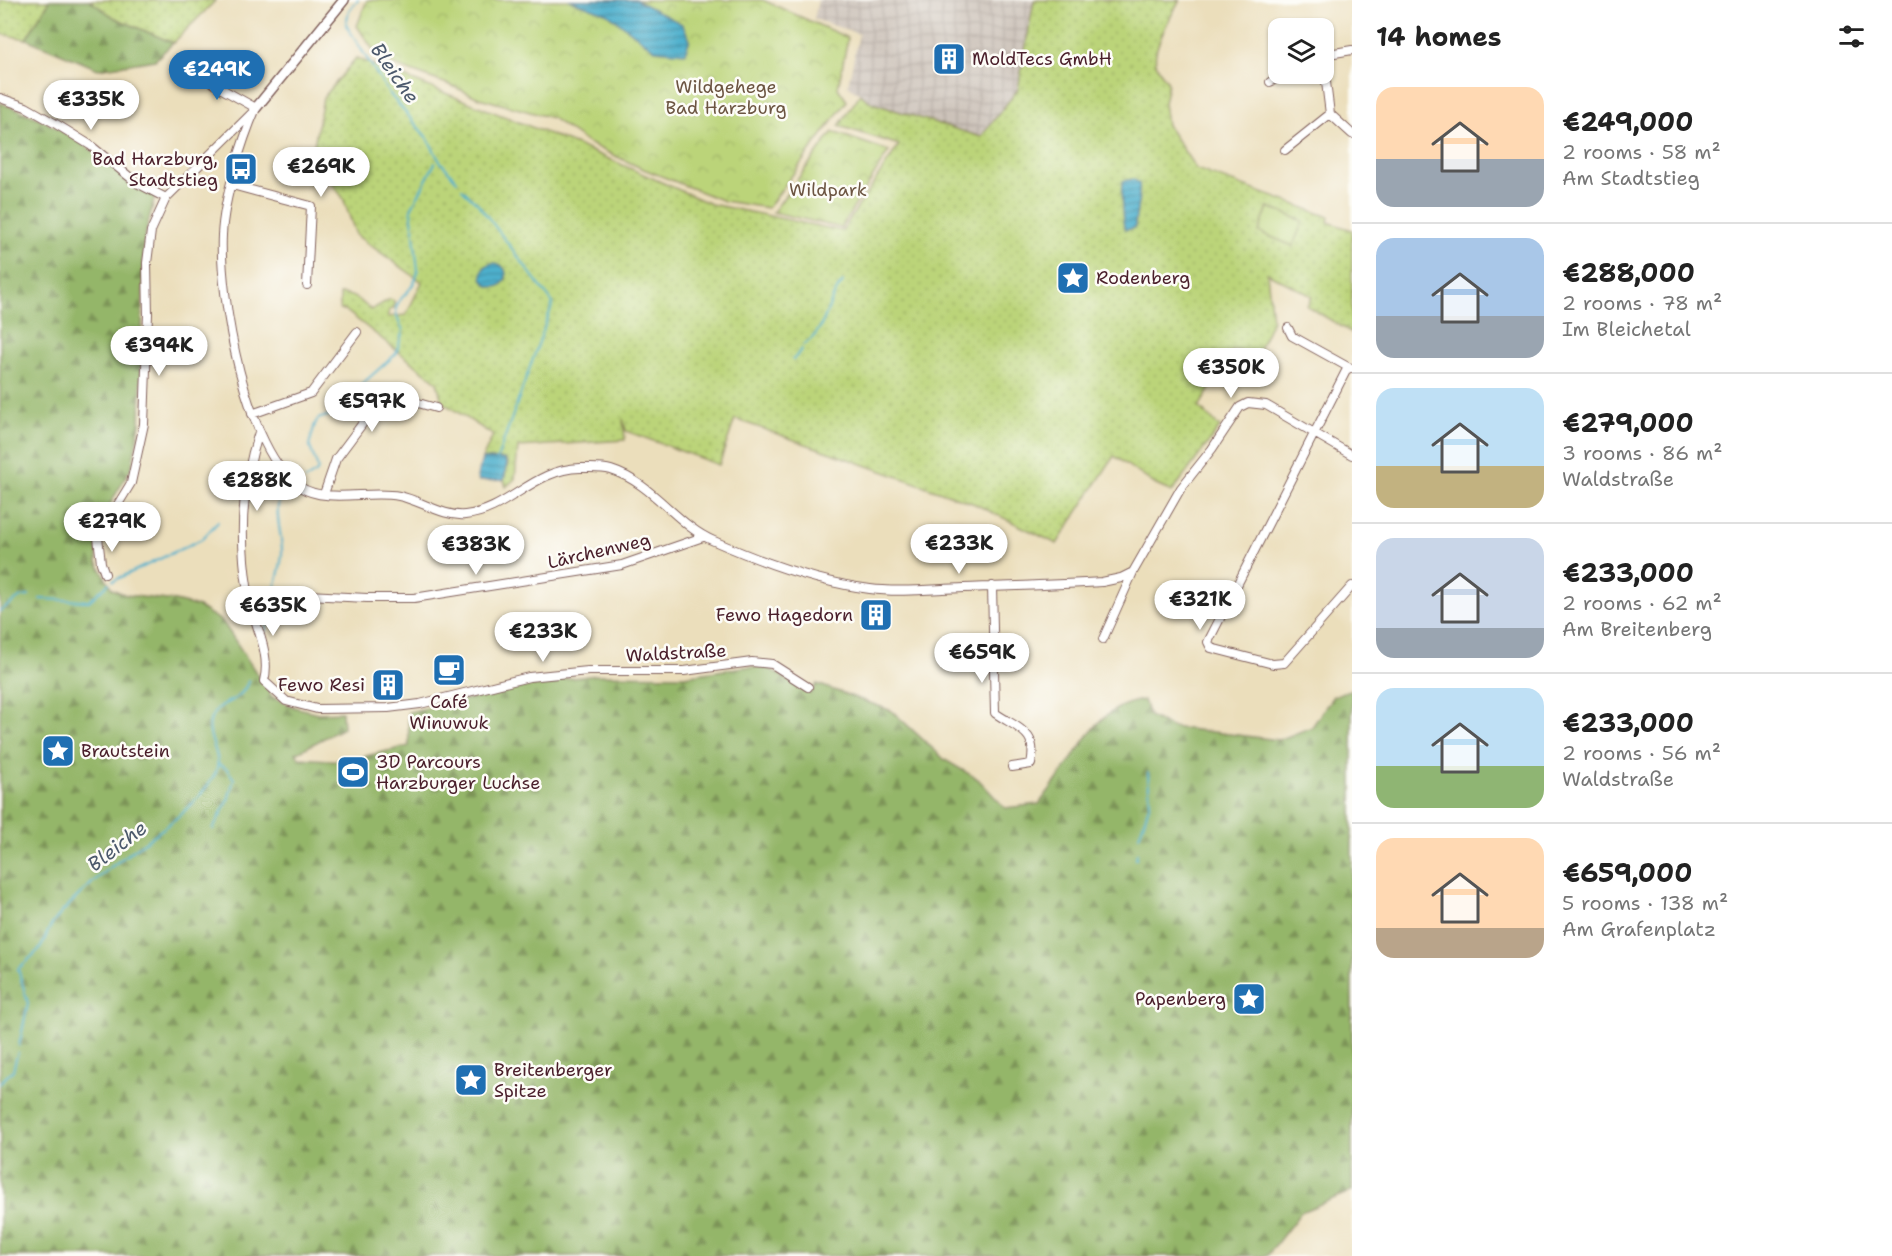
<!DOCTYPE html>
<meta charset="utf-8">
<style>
body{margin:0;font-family:"Shantell Sans",sans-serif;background:#f2f2f2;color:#222;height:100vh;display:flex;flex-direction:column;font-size:22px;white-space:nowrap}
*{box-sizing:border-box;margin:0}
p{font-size:20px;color:#767676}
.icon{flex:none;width:33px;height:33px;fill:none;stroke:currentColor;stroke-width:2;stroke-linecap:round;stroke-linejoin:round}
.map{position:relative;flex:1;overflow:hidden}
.panel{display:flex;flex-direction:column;background:#fff;width:540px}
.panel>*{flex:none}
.buttons{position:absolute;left:1268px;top:18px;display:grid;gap:12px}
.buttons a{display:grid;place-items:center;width:66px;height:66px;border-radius:12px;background:#fff;box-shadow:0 2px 4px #0004;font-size:30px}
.price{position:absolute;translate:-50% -51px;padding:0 14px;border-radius:21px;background:#fff;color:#222;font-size:20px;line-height:39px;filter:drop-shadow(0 2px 3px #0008)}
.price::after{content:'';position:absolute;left:50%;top:36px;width:18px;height:14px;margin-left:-9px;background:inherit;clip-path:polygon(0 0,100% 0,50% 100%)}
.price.on{background:#1f6fb2;color:#fff}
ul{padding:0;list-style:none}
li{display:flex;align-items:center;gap:18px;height:150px;padding:0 24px}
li+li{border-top:2px solid #e0e0e0}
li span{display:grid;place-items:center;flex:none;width:168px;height:120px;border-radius:18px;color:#555}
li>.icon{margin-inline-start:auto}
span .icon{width:72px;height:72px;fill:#fffc;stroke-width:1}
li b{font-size:26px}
h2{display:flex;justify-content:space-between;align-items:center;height:72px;padding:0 24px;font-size:26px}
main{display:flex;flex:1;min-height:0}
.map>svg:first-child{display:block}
</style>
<main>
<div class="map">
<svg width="1352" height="1256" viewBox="0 0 1352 1256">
<defs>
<pattern id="industrial-grid" width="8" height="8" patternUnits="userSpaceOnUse" patternTransform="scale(1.5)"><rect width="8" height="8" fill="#ccc2b9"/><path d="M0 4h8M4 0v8" fill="none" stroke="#b1a69f"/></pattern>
<pattern id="grass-dots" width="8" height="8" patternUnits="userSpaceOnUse" patternTransform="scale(1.5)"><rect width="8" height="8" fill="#bbd479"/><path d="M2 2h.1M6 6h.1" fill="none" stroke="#a2b669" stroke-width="1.8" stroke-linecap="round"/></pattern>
<pattern id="forest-firs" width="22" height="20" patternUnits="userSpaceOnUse" patternTransform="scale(1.5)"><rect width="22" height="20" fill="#94b669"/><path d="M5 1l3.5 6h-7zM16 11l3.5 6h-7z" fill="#7b9357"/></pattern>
<pattern id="park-crowns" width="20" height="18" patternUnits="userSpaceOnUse" patternTransform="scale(1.5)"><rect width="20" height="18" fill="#bbd479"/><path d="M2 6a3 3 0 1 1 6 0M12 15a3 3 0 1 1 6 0" fill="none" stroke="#a2b669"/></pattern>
<pattern id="water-rules" width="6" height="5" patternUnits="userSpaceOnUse" patternTransform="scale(1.5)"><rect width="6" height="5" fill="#4eb0cd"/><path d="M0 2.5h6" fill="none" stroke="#438fa7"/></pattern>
</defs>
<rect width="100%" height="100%" fill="#fdfcf7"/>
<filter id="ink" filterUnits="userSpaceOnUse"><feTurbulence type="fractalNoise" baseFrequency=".0167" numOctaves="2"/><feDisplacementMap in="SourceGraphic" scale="12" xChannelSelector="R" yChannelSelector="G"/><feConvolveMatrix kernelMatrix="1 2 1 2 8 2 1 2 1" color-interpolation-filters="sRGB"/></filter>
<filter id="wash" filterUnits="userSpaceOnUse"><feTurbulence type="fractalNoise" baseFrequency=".008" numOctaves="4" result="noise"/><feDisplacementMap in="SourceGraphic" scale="24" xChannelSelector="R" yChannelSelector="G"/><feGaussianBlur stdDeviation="1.35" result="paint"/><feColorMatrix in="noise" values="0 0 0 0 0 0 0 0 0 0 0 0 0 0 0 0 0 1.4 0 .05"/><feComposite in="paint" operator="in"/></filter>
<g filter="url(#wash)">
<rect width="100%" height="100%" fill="#ebdebb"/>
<path fill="url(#industrial-grid)" d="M818,0h216l-16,89 -37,48 -109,-34 -24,-18 11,-51 -45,-15z"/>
<path fill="url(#grass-dots)" stroke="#827a52" stroke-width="1.5" d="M0,0h47l2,2 -23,37 -26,-5z
M89,0h127l-43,43 -58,-25z
M1034,0h146c-7,12 -28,49 -24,62 2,10 8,13 12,21l-4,20 3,22 29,44 133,48 -1,5 24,8v103l-45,-27 5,-10 -45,-23 5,47 -15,34 -24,-4 -34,57 21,20 -48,65 -16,-7 -42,-29 -57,88 -82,-40 -240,-85 -16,46 -93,-34 -3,-12 2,21 -107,7 -3,32 -9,8 -2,-7 4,-17 -4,-4h-22l11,-24 -51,-33 -5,-20 -92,-72h-5v-16c13,0 21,7 31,16l19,-11 4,2v7l-5,2 -1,7 18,-2 16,-33 -66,-47 -13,-37 -31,-42 11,-58 33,-40 221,87 134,59 131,27 57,-86 -60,-19 21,-32 12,9 109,34 37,-48z"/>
<path fill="url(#forest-firs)" stroke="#6f6a4a" stroke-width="1.5" d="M47,0h42l26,18 58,25 -18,17 -57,9 -72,-30 23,-37z
M0,103c58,18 106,57 155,93l-11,44 -4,183 -8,43 -35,61v35l15,27 14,6 49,6 24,6 24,15 49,75 22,10 24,6 24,-1 1,16 -47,25 3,5 45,3 65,-15 -1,-34 147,-32 42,-5 87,1 60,-9h23l43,27 7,-10 75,27 53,49 33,19 27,29 34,-4c10,-14 21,-27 30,-41 21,-31 36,-58 75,-63l5,16 22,11 108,13 33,-13 21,-31 19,-7v502l-51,21 -34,44h-1267z"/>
<path fill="url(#park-crowns)" stroke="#827a52" stroke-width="1.5" d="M367,0h396l85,38 -10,50 9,13 -79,107 -44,-7 -83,-33 -53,-25 -36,-25 -73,-20 -29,-13 -70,-25 -23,-34z
M833,132l56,19 -48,77 -68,-16z"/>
<path fill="#bbd479" stroke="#827a52" stroke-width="1.5" d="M1268,207l35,14 -10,25 -34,-14z"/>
<path fill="url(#water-rules)" stroke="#4c687c" stroke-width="1.5" d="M569,0h67l46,24 8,15 -5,14 -30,-3 -47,-36z
M1133,179l6,4c2,18 -4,27 -4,45l-10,2c-3,-8 -5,-41 -2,-49z
M482 275a12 12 0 1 1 24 0a12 12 0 1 1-24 0Z
M482,459h22l3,4 -3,17 -25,1 -2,-4z"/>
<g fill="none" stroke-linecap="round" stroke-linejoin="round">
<path stroke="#4eb0cd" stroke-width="2" d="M358,0l-9,10 -3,15 42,67 40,47 11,21 18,21
M462,189l16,15 75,99 -56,156
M803,345c25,-14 22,-44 40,-63
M793,360l9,-11
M306,479l11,-7 1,-4 -9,-23 6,-21 3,-5 21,-7 14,-10 9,-18 34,-30 7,-24c-20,-35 9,-28 15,-59l-7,-62 24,-46
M113,581l89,-42 16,-17
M275,588c3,-11 6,-22 7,-34 1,-20 -11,-45 1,-62l7,-2
M40,599l49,2 20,-18
M0,611l21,-14 8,-1
M264,637l4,-19 7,-10 -2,-8
M213,829l15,-29 6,-21 -7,-10 -9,-5
M1139,836l11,-33 -2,-30
M1136,859l1,-6
M19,1046l9,-43 -10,-34c7,-7 17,-14 23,-22 4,-7 6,-15 10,-21 10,-15 25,-28 38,-40 37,-37 100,-65 126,-112 11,-20 -16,-40 -1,-61 12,-17 24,-6 35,-33
M0,1083l13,-13 5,-18"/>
</g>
</g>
<g filter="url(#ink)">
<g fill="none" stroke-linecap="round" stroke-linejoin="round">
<g stroke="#82625d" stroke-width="10">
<path id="minor" d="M1323,55l29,-5
M1323,58l7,56 22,20
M195,69l25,19 36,20
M1270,82l17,-8
M0,98l26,9 30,17 34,21 47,38 29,15
M256,108c-15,35 -32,90 -34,127 -3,60 24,219 78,252 27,17 68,3 99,9 21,4 44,21 66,19 43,-4 68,-46 115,-47 10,0 22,-1 31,2 42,13 65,55 103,71 50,22 102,41 156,48 30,4 63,0 94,-1 46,-2 92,-3 138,-6l19,-4 12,-6 48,-84 31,-39 28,-42 8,-4 18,2 86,50
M1285,150l45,-36
M232,185l79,21 -4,79
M1288,328l4,8 56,31
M1352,368l-4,-1 -140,275 3,6 62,16 11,-1 68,-77
M252,414l59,-21 46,-61
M259,432c-17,51 -20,107 -11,160 4,29 24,60 16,89l22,20 31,8 71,-1 32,-4 109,-27 59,-6h96l68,-9 20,2 36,23
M324,494l12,-35 47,-63 7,-1 46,13
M105,574l-4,-11 -3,-26 33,-54 13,-59 4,-110 -1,-51 4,-32 15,-33 87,-86
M992,586l3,127c25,17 43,19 36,51l-19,3
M248,592l119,6h47l208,-33 81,-28
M1103,639l30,-67"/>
</g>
<g stroke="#82625d" stroke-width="12">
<path id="tertiary" d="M256,108l88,-108"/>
</g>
<use href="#minor" stroke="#fff" stroke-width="8"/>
<use href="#tertiary" stroke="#fff" stroke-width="9"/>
</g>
</g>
<defs>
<g id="building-square" transform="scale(1.725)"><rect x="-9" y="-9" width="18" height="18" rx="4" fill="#1f6fb2" stroke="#fdfcf7"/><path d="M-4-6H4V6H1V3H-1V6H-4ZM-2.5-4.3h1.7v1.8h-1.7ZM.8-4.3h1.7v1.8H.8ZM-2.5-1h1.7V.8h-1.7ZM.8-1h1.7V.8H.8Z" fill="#fff"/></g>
<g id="bus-square" transform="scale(1.725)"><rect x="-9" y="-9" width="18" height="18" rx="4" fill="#1f6fb2" stroke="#fdfcf7"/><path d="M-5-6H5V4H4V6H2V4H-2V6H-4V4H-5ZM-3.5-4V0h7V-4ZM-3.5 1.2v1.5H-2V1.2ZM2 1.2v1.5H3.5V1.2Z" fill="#fff"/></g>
<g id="sight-square" transform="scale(1.725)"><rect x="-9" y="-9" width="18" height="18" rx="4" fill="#1f6fb2" stroke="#fdfcf7"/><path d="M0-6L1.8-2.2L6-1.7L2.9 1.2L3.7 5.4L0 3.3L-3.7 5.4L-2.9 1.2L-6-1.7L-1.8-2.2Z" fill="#fff"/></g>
<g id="cafe-square" transform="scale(1.725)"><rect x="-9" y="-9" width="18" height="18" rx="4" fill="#1f6fb2" stroke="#fdfcf7"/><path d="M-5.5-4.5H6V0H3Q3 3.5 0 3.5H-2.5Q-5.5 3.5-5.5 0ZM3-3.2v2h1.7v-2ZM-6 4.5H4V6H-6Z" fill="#fff"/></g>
<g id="stadium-square" transform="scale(1.725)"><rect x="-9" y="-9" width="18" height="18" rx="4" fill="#1f6fb2" stroke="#fdfcf7"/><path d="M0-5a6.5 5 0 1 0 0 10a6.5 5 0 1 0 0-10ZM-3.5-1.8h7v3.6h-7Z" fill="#fff"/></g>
</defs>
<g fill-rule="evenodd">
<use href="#building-square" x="949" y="59"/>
<use href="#bus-square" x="241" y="169"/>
<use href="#sight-square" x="1073" y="278"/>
<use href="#building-square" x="876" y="615"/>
<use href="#cafe-square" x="449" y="670"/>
<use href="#building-square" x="388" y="685"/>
<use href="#sight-square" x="58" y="751"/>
<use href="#stadium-square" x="353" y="772"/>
<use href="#sight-square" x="1249" y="999"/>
<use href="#sight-square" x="471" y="1080"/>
</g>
<g text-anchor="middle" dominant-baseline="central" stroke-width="5" stroke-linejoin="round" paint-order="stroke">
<g font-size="18" fill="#4a1f2b" stroke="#fdfcf7" text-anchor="start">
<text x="972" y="59">MoldTecs GmbH</text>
<text x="218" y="159" text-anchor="end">Bad Harzburg,<tspan x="218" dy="21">Stadtstieg</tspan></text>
<text x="1096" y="278">Rodenberg</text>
<text x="853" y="615" text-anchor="end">Fewo Hagedorn</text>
<text x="365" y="685" text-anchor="end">Fewo Resi</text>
<text x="449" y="702" text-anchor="middle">Café<tspan x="449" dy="21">Winuwuk</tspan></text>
<text x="81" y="751">Brautstein</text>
<text x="376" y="762">3D Parcours<tspan x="376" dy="21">Harzburger Luchse</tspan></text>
<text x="1226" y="999" text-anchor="end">Papenberg</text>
<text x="494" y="1070">Breitenberger<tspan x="494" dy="21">Spitze</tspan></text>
</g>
<g font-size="18" fill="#6c5542" stroke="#fdfcf7">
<text x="726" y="87">Wildgehege<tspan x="726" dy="21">Bad Harzburg</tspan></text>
<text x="828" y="190">Wildpark</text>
</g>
<g font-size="18" fill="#4a1f2b" stroke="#fdfcf7">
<text transform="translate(599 551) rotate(-13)">Lärchenweg</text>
<text transform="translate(676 653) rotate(-3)">Waldstraße</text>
</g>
<g font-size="20" font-style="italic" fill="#4c596c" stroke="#fdfcf7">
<text transform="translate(395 73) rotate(55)">Bleiche</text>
<text transform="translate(117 846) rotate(-38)">Bleiche</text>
</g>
</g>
</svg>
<div class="buttons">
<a><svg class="icon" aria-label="layers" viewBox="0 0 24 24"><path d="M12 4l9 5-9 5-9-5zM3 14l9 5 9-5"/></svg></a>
</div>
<b class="price on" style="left:217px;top:101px">€249K</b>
<b class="price" style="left:91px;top:131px">€335K</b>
<b class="price" style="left:321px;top:198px">€269K</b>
<b class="price" style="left:159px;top:377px">€394K</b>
<b class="price" style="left:1231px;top:399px">€350K</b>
<b class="price" style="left:372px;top:433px">€597K</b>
<b class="price" style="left:257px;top:512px">€288K</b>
<b class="price" style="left:112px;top:553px">€279K</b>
<b class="price" style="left:959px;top:575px">€233K</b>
<b class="price" style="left:476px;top:576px">€383K</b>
<b class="price" style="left:1200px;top:631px">€321K</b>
<b class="price" style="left:273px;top:637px">€635K</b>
<b class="price" style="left:543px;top:663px">€233K</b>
<b class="price" style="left:982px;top:684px">€659K</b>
</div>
<section class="panel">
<h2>14 homes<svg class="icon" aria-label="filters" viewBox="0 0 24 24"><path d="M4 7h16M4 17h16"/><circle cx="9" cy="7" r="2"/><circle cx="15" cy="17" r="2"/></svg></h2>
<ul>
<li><span style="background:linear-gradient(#ffd9b3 60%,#9aa5b1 0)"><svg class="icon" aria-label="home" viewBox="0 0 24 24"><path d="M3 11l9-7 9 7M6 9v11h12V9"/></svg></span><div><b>€249,000</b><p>2 rooms · 58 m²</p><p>Am Stadtstieg</p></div></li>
<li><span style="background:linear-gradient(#a9c7e8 65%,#9aa5b1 0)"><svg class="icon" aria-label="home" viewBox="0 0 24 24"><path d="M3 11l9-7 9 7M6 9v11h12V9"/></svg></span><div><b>€288,000</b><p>2 rooms · 78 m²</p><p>Im Bleichetal</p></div></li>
<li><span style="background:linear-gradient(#bfe0f5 65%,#c2b280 0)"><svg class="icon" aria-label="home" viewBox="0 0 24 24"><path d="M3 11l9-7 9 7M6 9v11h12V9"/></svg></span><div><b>€279,000</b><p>3 rooms · 86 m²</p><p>Waldstraße</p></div></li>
<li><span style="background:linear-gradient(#c9d6e8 75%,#9aa5b1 0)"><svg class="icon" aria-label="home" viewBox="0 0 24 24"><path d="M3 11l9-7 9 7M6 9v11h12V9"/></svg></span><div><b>€233,000</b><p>2 rooms · 62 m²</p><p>Am Breitenberg</p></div></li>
<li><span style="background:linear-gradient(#bfe0f5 65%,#8fb573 0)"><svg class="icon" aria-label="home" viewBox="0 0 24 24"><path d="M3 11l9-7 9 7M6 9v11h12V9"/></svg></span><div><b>€233,000</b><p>2 rooms · 56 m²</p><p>Waldstraße</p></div></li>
<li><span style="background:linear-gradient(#ffd9b3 75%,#b9a48a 0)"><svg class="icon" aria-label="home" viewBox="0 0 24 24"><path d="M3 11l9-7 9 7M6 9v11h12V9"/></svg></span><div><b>€659,000</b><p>5 rooms · 138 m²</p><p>Am Grafenplatz</p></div></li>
</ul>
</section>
</main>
